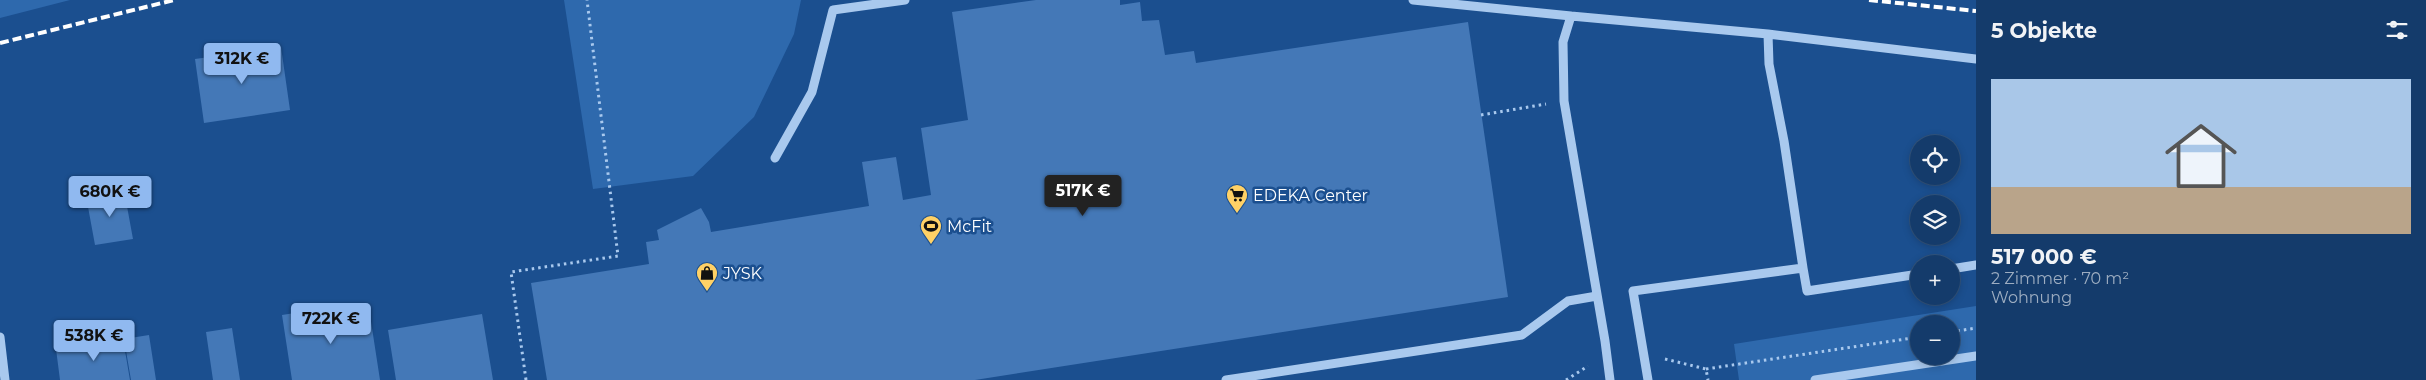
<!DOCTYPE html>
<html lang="de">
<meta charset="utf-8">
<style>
body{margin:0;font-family:Montserrat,sans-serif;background:#1d4271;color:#f1f3f6;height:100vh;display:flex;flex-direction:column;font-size:19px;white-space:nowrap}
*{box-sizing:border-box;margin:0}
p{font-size:16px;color:#9dadc1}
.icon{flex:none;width:28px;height:28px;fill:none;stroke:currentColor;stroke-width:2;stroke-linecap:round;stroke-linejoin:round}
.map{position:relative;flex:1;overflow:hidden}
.side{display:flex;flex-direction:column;background:#143b6b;width:450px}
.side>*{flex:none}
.fabs{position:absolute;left:1910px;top:135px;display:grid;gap:10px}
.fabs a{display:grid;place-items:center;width:50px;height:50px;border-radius:50%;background:#143b6b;box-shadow:0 2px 8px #0003,0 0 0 1px #33557e;font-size:25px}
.price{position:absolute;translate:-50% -42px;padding:0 11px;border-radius:5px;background:#90b9f0;color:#111;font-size:16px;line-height:32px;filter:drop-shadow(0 1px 2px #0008)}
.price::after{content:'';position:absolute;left:50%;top:30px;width:15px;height:11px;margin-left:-8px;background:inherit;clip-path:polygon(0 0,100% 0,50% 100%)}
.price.on{background:#222;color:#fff}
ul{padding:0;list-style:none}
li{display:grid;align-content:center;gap:10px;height:265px;padding:0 15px}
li+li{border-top:1px solid #33557e}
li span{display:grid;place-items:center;height:155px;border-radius:0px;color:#555}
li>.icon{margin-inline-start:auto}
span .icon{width:90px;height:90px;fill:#fffc;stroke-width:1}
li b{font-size:21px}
h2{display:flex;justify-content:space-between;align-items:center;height:60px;padding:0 15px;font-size:21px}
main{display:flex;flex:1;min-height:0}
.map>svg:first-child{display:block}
</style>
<main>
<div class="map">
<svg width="1976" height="380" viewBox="0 0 1976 380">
<rect width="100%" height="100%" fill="#1b4f8f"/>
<path fill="#2e69ad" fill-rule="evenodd" d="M0,0h70l-70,18z
M564,0h237l-7,34 -40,83 -61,59 -100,13z
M1976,306v74h-237l-5,-36zM1919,324h32v32h-32z"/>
<path fill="#4478b7" d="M1036,0h84v5l20,-3 2,19 17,-1 6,35 29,-4 2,12 272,-41 40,275 -533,83h-428l-16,-97 118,-19 -3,-22 13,-2 -2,-10 44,-22 8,14 2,10 158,-26 -7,-44 34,-5 7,43 28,-5 -10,-67 47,-8 -16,-108z
M281,47l9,63 -86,13 -9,-64z
M124,190l9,49 -38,6 -9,-49z
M352,304l3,13 15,-2 10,65h-88l-10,-65z
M482,314l11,66h-97l-8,-50z
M232,328l8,52h-27l-7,-48z
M149,335l7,45h-25l-7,-41z
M123,339l7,41h-70l-4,-31z"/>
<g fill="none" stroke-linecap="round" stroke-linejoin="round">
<path stroke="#a9c9ee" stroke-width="3" stroke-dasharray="2.5 4" stroke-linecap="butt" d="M1481,115l65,-11
M1951,332l25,-4
M1665,359l41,10 2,11
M1706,369l213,-32
M526,380l-15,-108 107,-16 -31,-256
M1566,380l22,-14"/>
<path stroke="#a9c9ee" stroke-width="9" d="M1413,0l158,16
M1768,34l1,30 15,77 19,127
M775,158l37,-66 21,-82 72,-10
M1951,269l25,-4
M0,337l5,43
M1226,380l296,-45 46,-34 29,-5
M1610,380l-5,-39 -41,-240 -1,-59 8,-26 197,18 208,25
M1648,380l-15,-89 170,-23 4,23 112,-17
M1815,380l161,-24"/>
<path stroke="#fff" stroke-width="4" stroke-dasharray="9 4" stroke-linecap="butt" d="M1869,0l107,11
M0,43l174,-43"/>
</g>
<defs>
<g id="supermarket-pin" transform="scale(1.125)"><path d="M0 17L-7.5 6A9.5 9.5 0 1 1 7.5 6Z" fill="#ffd166" stroke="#1b4f8f"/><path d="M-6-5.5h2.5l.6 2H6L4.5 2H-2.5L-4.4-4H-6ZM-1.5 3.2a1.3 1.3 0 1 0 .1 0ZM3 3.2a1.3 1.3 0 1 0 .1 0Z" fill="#111"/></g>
<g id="stadium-pin" transform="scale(1.125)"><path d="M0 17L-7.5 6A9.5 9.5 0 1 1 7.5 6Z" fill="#ffd166" stroke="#1b4f8f"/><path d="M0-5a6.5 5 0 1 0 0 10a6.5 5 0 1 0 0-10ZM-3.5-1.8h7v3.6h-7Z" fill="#111"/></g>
<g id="shop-pin" transform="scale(1.125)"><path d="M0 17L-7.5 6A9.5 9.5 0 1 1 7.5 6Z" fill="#ffd166" stroke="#1b4f8f"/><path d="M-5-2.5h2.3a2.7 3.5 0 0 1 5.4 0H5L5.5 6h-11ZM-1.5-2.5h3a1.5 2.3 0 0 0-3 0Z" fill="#111"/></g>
</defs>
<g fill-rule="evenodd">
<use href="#supermarket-pin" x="1237" y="195"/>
<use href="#stadium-pin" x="931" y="226"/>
<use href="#shop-pin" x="707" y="273"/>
</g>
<g text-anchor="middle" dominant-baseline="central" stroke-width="5" stroke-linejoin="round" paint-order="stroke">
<g font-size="16" fill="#fff" stroke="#1b4f8f" text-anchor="start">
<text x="1253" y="195">EDEKA Center</text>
<text x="947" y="226">McFit</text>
<text x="723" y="273">JYSK</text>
</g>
</g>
</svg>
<div class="fabs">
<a><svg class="icon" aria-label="locate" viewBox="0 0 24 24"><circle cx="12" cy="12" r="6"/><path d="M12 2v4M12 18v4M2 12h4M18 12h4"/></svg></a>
<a><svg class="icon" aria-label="layers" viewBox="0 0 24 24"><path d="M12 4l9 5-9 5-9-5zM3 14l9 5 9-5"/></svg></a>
<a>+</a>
<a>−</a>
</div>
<b class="price" style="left:242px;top:85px">312K €</b>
<b class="price on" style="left:1083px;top:217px">517K €</b>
<b class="price" style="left:110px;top:218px">680K €</b>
<b class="price" style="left:331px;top:345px">722K €</b>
<b class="price" style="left:94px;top:362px">538K €</b>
</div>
<section class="side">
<h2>5 Objekte<svg class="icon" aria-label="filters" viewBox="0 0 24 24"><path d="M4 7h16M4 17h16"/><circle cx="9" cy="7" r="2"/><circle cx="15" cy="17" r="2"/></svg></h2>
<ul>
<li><span style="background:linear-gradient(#a9c7e8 70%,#b9a48a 0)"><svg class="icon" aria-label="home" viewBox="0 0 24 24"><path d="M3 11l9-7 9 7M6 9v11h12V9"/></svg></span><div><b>517 000 €</b><p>2 Zimmer · 70 m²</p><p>Wohnung</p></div></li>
</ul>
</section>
</main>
